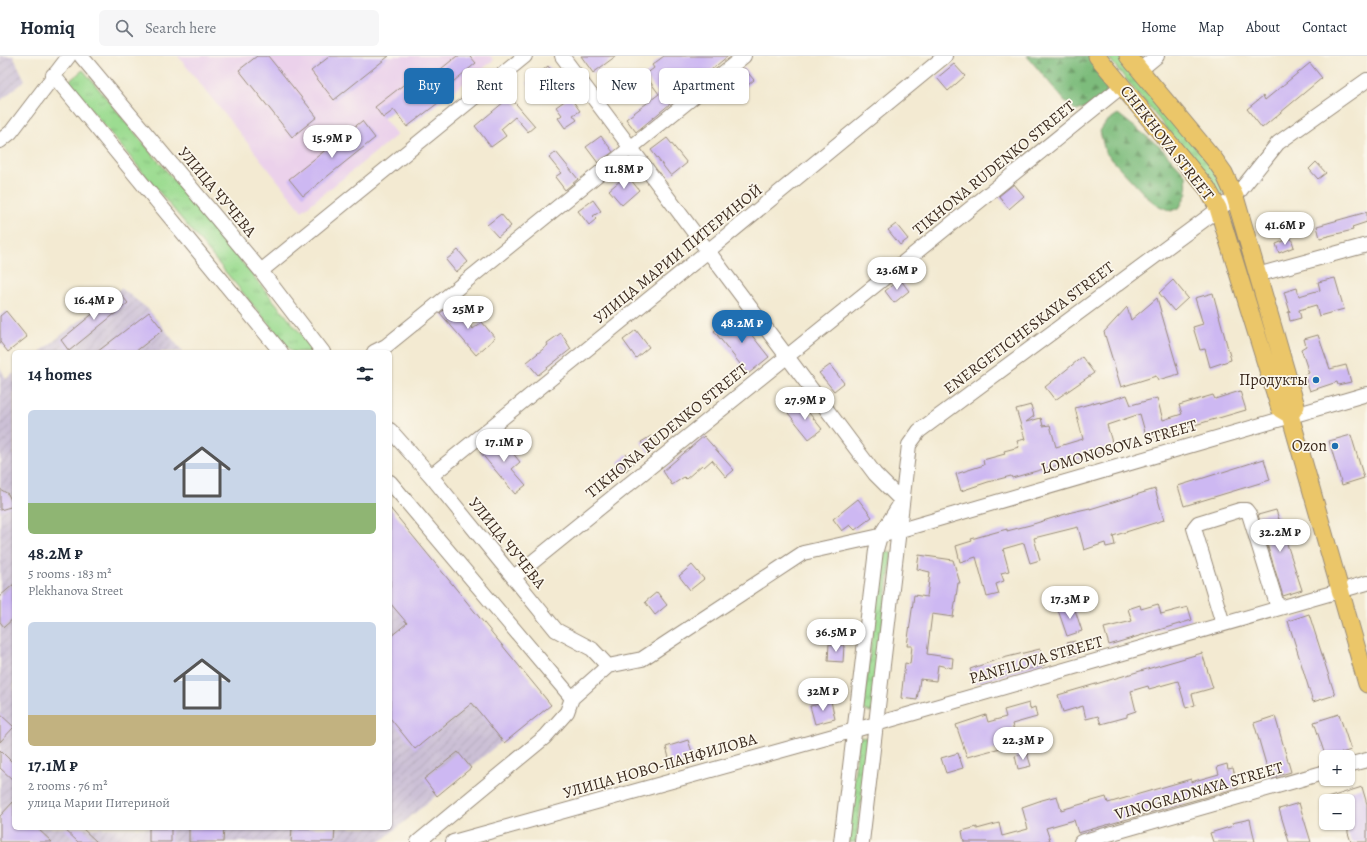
<!DOCTYPE html>
<meta charset="utf-8">
<style>
body{margin:0;font-family:Alegreya,serif;background:#f6f6f7;color:#1f2937;height:100vh;display:flex;flex-direction:column;font-size:15px;white-space:nowrap}
*{box-sizing:border-box;margin:0}
p{font-size:13px;color:#747a83}
.icon{flex:none;width:22px;height:22px;fill:none;stroke:currentColor;stroke-width:2;stroke-linecap:round;stroke-linejoin:round}
.map{position:relative;flex:1;overflow:hidden}
.drawer{position:absolute;left:12px;top:294px;width:380px;height:480px;display:flex;flex-direction:column;background:#fff;border-radius:6px;box-shadow:0 1px 3px #0004}
.drawer>*{flex:none}
.top-card{position:absolute;left:404px;top:12px;width:380px;height:36px;display:flex;gap:8px}
.tools{position:absolute;left:1319px;top:694px;display:grid;gap:8px}
.tools a{display:grid;place-items:center;width:36px;height:36px;border-radius:6px;background:#fff;box-shadow:0 1px 3px #0004;font-size:20px}
.price{position:absolute;translate:-50% -34px;padding:0 9px;border-radius:14px;background:#fff;color:#222;font-size:13px;line-height:26px;filter:drop-shadow(0 1px 2px #0008)}
.price::after{content:'';position:absolute;left:50%;top:24px;width:12px;height:9px;margin-left:-6px;background:inherit;clip-path:polygon(0 0,100% 0,50% 100%)}
.price.active{background:#1f6fb2;color:#fff}
ul{padding:0;list-style:none}
li{display:grid;align-content:center;gap:8px;height:212px;padding:0 16px}
li span{display:grid;place-items:center;height:124px;border-radius:6px;color:#555}
li>.icon{margin-inline-start:auto}
span .icon{width:72px;height:72px;fill:#fffc;stroke-width:1}
li b{font-size:17px}
h2{display:flex;justify-content:space-between;align-items:center;height:48px;padding:0 16px;font-size:17px}
.chip{padding:0 14px;border-radius:6px;background:#fff;box-shadow:0 1px 3px #0004;font-size:14px;line-height:36px}
.chip.active{background:#1f6fb2;color:#fff}
header{display:flex;align-items:center;gap:24px;box-sizing:border-box;height:56px;padding:0 20px;background:#fff;border-bottom:1px solid #e0e1e3}
header strong{font-size:19px}
nav{display:flex;gap:22px;margin-inline-start:auto;font-size:14px}
.search{width:280px;height:36px;background:#f6f6f7;display:flex;align-items:center;gap:10px;box-sizing:border-box;padding:0 14px;border-radius:6px;color:#747a83;font-size:15px}
.map>svg:first-child{display:block}
</style>
<header>
<strong>Homiq</strong>
<div class="search"><svg class="icon" aria-label="search" viewBox="0 0 24 24"><circle cx="10" cy="10" r="6"/><path d="M15 15l6 6"/></svg>Search here</div>
<nav><a>Home</a><a>Map</a><a>About</a><a>Contact</a></nav>
</header>
<div class="map">
<svg width="1367" height="786" viewBox="0 0 1367 786">
<defs>
<pattern id="industrial-furrows" width="10" height="10" patternUnits="userSpaceOnUse"><rect width="10" height="10" fill="#cbbfd5"/><path d="M-1 1l2-2M0 10L10 0M9 11l2-2" fill="none" stroke="#afa4b6"/></pattern>
<pattern id="grass-tufts" width="24" height="20" patternUnits="userSpaceOnUse"><rect width="24" height="20" fill="#9cdc91"/><path d="M3 7l-1-3M5 7V3M7 7l1-3M15 17l-1-3M17 17v-4M19 17l1-3" fill="none" stroke="#87bd7d"/></pattern>
<pattern id="forest-firs" width="22" height="20" patternUnits="userSpaceOnUse"><rect width="22" height="20" fill="#7dbc7b"/><path d="M5 1l3.5 6h-7zM16 11l3.5 6h-7z" fill="#689964"/></pattern>
</defs>
<rect width="100%" height="100%" fill="#fbf7ec"/>
<filter id="ink" filterUnits="userSpaceOnUse"><feTurbulence type="fractalNoise" baseFrequency=".025" numOctaves="2"/><feDisplacementMap in="SourceGraphic" scale="8" xChannelSelector="R" yChannelSelector="G"/><feConvolveMatrix kernelMatrix="1 2 1 2 8 2 1 2 1" color-interpolation-filters="sRGB"/></filter>
<filter id="wash" filterUnits="userSpaceOnUse"><feTurbulence type="fractalNoise" baseFrequency=".012" numOctaves="4" result="noise"/><feDisplacementMap in="SourceGraphic" scale="16" xChannelSelector="R" yChannelSelector="G"/><feGaussianBlur stdDeviation="0.9" result="paint"/><feColorMatrix in="noise" values="0 0 0 0 0 0 0 0 0 0 0 0 0 0 0 0 0 1.4 0 .05"/><feComposite in="paint" operator="in"/></filter>
<g filter="url(#wash)">
<rect width="100%" height="100%" fill="#f3ead2"/>
<path fill="#ebd1eb" d="M178,0h312l4,4 -47,36 -22,-28 -50,39 22,28 -95,76z"/>
<path fill="url(#industrial-furrows)" d="M0,0h13l12,24 -25,21z
M121,232l27,21 35,43h-143z
M0,311l6,12 8,-6v455h376v-320l159,194 -169,140h-380z"/>
<path fill="url(#grass-tufts)" stroke="#6c8358" d="M1107,0h13l91,109 13,28 -3,2z
M83,14l233,282h-24l-224,-270z
M882,495l10,1 -20,160 -9,-2z
M859,681l10,1 -13,104h-10z"/>
<path fill="url(#forest-firs)" stroke="#5c734c" d="M1027,0h61l20,29 -4,15 -27,11 -12,-10z
M1118,58l42,33 26,28 1,18 -7,14 -9,4 -14,-6 -10,-8 -42,-45 -5,-21 6,-9z"/>
<g id="blocks">
<path fill="#cdb8f2" d="M257,0h11l49,61 -25,20 -53,-67z
M330,0h59l-55,44 -23,-29z
M457,0h13l6,7 -33,27 4,6 -40,31 -13,-17 -11,8 -8,-11 50,-39 6,9z
M581,0h35l-23,17z
M664,0h64l-92,76 -10,-13 33,-25 -14,-19 9,-7 -2,-3z
M1310,7l12,15 -60,50 -15,-19 16,-13 2,4z
M954,8l11,12 -17,15 -11,-13z
M548,10l11,15 -13,11 -5,-6 -7,6 -7,-9z
M744,12l10,12 -12,10 -10,-11z
M510,41l25,29 -7,6 -13,-15 -14,12 5,7 -15,11 -16,-21z
M570,41l10,14 -7,4 4,5 -12,8 -7,-10 4,-3 -6,-8z
M362,65l13,17 -72,58 -14,-17z
M601,80l12,16 -15,11 -12,-16z
M667,82l20,25 -16,13 -20,-26z
M556,96l22,27 -13,11 -10,-13 6,-4 -12,-15z
M1316,106l10,11 -8,6 -9,-10z
M627,119l12,15 -17,15 -13,-15z
M1014,128l10,12 -15,13 -10,-13z
M593,144l8,11 -8,5 3,3 -7,6 -11,-14z
M1367,156v10l-15,5 1,3 -33,8 -3,-12z
M501,158l10,12 -13,11 -11,-12z
M896,168l12,15 -8,6 -12,-15z
M1291,182l3,9 -15,6 -3,-9z
M458,194l10,12 -12,10 -10,-12z
M1335,222l9,31 -25,7 -3,-11 -17,5 2,8 -11,3 -2,-9h2l-6,-20 13,-4 2,8 21,-6 -2,-8z
M900,223l9,12 -15,12 -9,-12z
M1173,224l15,18 -14,13 -15,-18z
M119,236l9,11 -59,48 -8,-11z
M1213,237l18,67 -21,7 -5,-18 -5,1 -7,-23 10,-3 -8,-26z
M1157,242l22,76 -21,6 -2,-4 -35,11 -17,-55 23,-25 4,13z
M456,248l7,8 -3,2 13,15 9,-7 13,16 -19,17 -36,-42 11,-8 2,2z
M6,255l21,26 -19,15 -8,-10v-26z
M149,256l14,18 -28,22h-38z
M735,258l34,43 -21,17 -34,-43z
M636,274l13,17 -13,11 -13,-18z
M561,277l10,16 -33,26 -11,-13 21,-17 -1,-2z
M1318,279l12,34 16,-4 5,17 -13,3 -1,-3 -27,9 -6,-16 5,-2 -8,-24 5,-3 -2,-7z
M1082,301l12,16 -39,27 -10,-13z
M830,309l14,18 -10,8 -15,-18z
M1240,335l6,19 -99,29 -7,-25 -33,11 7,24 -102,29 -1,-2 -23,6 -27,9 -5,-17 28,-9 -1,-5 22,-6 -1,-3 15,-4 -2,-6 8,-2 -9,-30 15,-4 3,11 -8,6 15,-4 2,8 7,-1 6,22 27,-8 -8,-31 25,-7 1,2 26,-8 4,10 26,-7 6,22 19,-6 -3,-9 34,-10 2,4z
M801,347l21,26 -13,10 -21,-26z
M1351,379l13,43 -22,7 -13,-44z
M499,380l21,26 -8,7 14,16 -11,9 -35,-42z
M651,380l7,10 -9,7 -8,-11z
M704,380l30,34 -8,7 -14,-17 -8,7 -2,-2 -16,14 -2,-2 -12,8 -9,-14z
M627,398l7,9 -8,8 -8,-9z
M1264,403l6,21 -86,26 -6,-20z
M0,433l8,5 6,12 -14,4z
M1155,433l9,31 -51,16 2,9 -9,2 -1,-4 -21,7 -6,-23 -44,11 6,22 -10,3 -6,-20 -21,6 6,22 -8,2 3,8 -8,3 3,10 -12,3 -11,-40 -16,5 -4,-16 16,-5 -1,-2 36,-10v2l23,-6 42,-13 18,-4v1z
M858,443l14,18 -17,13 -5,-5 -8,6 -9,-12z
M390,452l161,197 -47,38 -32,-40 -57,46 -25,-31v-81l17,-14 -17,-20z
M1276,454l26,80 -19,6 -25,-81z
M919,499l34,5 7,23h-2l-5,34 -21,-3 -5,40 26,4 -1,10 -14,-3 -2,16 -16,-2 -3,21 -16,-2 4,-35 5,1 2,-18h-5l7,-51 13,2 3,-25 -13,-3z
M692,509l12,14 -14,11 -11,-14z
M14,528v34l-10,9 -4,-5v-26z
M657,536l10,13 -12,10 -10,-13z
M1073,548l9,27 -15,5 -9,-26z
M1158,548l3,10 27,-7 4,13 -83,25 -5,-17 28,-7 -4,-12 12,-4 1,4z
M1309,558l26,81 -22,7 -25,-81z
M1075,585l4,12 -9,3 -3,-13z
M829,588l15,1 -1,17 -15,-1z
M1040,593l5,16 -70,18 -5,-14 29,-10z
M1202,597l11,35 -21,6 3,11 -9,3 -8,-27 -29,8 -1,-3 -17,5 5,20 -9,3v3l-26,7 -3,-8 -12,3 -3,-13 -20,6 -5,-17z
M831,645l4,18 -20,5 -5,-18z
M1029,647l1,6 5,-2 2,10 -25,7 3,11 -14,4 3,8 -37,10 -11,-32 30,-10 2,7 18,-5 -2,-7z
M0,658l14,13 -14,15z
M1339,658l12,36 -25,8 -12,-36z
M1275,660l16,56 -21,6 -16,-55z
M688,684l6,18 -23,7 -5,-18z
M0,694l14,14v17l-14,-13z
M458,696l13,16 -34,28 -13,-17z
M958,697l5,15 -17,5 -5,-15z
M1027,697l4,13 -13,3 -3,-13z
M1227,708l1,5 5,-1 5,20 -160,45 -4,-13 -28,8 4,12 -7,2h-79l-2,-11 15,-4v2l22,-6 3,13 26,-7 -6,-22 20,-7 15,-4 4,14 45,-13 2,6 83,-24v3l28,-8 -2,-7z
M1362,731l5,17v38h-16l-3,-9v-32h-24v-2z
M14,745v27h23l15,14h-52v-26z
M1299,747l12,39h-22l-10,-33z
M1250,763l5,23h-42l-3,-9 23,-7 -1,-3z
M63,772h19l15,14h-19z
M149,772h22v14h-22z
M189,772h35l-1,14h-34z
M292,772h43l-1,14h-43z"/>
</g>
</g>
<g filter="url(#ink)">
<use href="#blocks" fill-opacity="0" stroke="#978a78" stroke-width="1"/>
<g fill="none" stroke-linecap="round" stroke-linejoin="round">
<g stroke="#978a78" stroke-width="16">
<path id="minor" d="M81,0l180,215 62,81
M562,0l313,418 27,27 -22,35 -4,14 -35,292
M1140,14l17,-14
M53,19l228,277
M0,85l11,-9 58,-76
M261,215l264,-215
M1257,219l110,-30
M374,296l12,-6 358,-290
M390,374l41,46 125,154 36,19 16,17
M431,420l277,-225 237,-195
M390,426l182,216
M514,521l608,-491
M1223,568l-29,-96 4,-5 42,-13h6l3,4 29,94
M1348,709l19,-5
M418,786l127,-105 22,-25 5,-14 36,-32 34,-7 161,-106 77,-17 487,-142
M453,786l402,-112 512,-147
M862,786l47,-397 10,-14 316,-234 43,-54 89,-63
M1081,786l245,-70"/>
</g>
<g stroke="#978a78" stroke-width="19">
<path id="major" d="M1097,0l98,118 12,14 11,20 62,201 10,6 77,269
M1128,0l86,103 10,14 11,24 61,209 -6,9"/>
</g>
<use href="#minor" stroke="#fff" stroke-width="14"/>
<use href="#major" stroke="#ebc669" stroke-width="17"/>
</g>
</g>
<g fill="#1f6fb2" stroke="#fbf7ec" stroke-width="1.5">
<circle cx="1316" cy="324" r="4"/>
<circle cx="1335" cy="390" r="4"/>
</g>
<g text-anchor="middle" dominant-baseline="central" stroke-width="3.5" stroke-linejoin="round" paint-order="stroke">
<g font-size="16" fill="#3b2a1e" stroke="#fbf7ec">
<text transform="translate(1167 87) rotate(52)">CHEKHOVA STREET</text>
<text transform="translate(994 112) rotate(-39)">TIKHONA RUDENKO STREET</text>
<text transform="translate(217 136) rotate(50)">УЛИЦА ЧУЧЕВА</text>
<text transform="translate(678 198) rotate(-39)">УЛИЦА МАРИИ ПИТЕРИНОЙ</text>
<text transform="translate(1029 272) rotate(-37)">ENERGETICHESKAYA STREET</text>
<text transform="translate(667 375) rotate(-39)">TIKHONA RUDENKO STREET</text>
<text transform="translate(1119 391) rotate(-16)">LOMONOSOVA STREET</text>
<text transform="translate(507 487) rotate(51)">УЛИЦА ЧУЧЕВА</text>
<text transform="translate(1036 604) rotate(-16)">PANFILOVA STREET</text>
<text transform="translate(660 710) rotate(-16)">УЛИЦА НОВО-ПАНФИЛОВА</text>
<text transform="translate(1199 735) rotate(-16)">VINOGRADNAYA STREET</text>
</g>
<g font-size="16" fill="#3b2a1e" stroke="#fbf7ec" text-anchor="end">
<text x="1308" y="324">Продукты</text>
<text x="1327" y="390">Ozon</text>
</g>
</g>
</svg>
<div class="tools">
<a>+</a>
<a>−</a>
</div>
<b class="price" style="left:332px;top:103px">15.9M ₽</b>
<b class="price" style="left:624px;top:134px">11.8M ₽</b>
<b class="price" style="left:1285px;top:190px">41.6M ₽</b>
<b class="price" style="left:897px;top:235px">23.6M ₽</b>
<b class="price" style="left:94px;top:265px">16.4M ₽</b>
<b class="price" style="left:468px;top:274px">25M ₽</b>
<b class="price active" style="left:742px;top:288px">48.2M ₽</b>
<b class="price" style="left:805px;top:365px">27.9M ₽</b>
<b class="price" style="left:504px;top:407px">17.1M ₽</b>
<b class="price" style="left:1280px;top:497px">32.2M ₽</b>
<b class="price" style="left:1070px;top:564px">17.3M ₽</b>
<b class="price" style="left:836px;top:597px">36.5M ₽</b>
<b class="price" style="left:823px;top:656px">32M ₽</b>
<b class="price" style="left:1023px;top:705px">22.3M ₽</b>
<div class="top-card">
<a class="chip active">Buy</a>
<a class="chip">Rent</a>
<a class="chip">Filters</a>
<a class="chip">New</a>
<a class="chip">Apartment</a>
</div>
<section class="drawer">
<h2>14 homes<svg class="icon" aria-label="filters" viewBox="0 0 24 24"><path d="M4 7h16M4 17h16"/><circle cx="9" cy="7" r="2"/><circle cx="15" cy="17" r="2"/></svg></h2>
<ul>
<li><span style="background:linear-gradient(#c9d6e8 75%,#8fb573 0)"><svg class="icon" aria-label="home" viewBox="0 0 24 24"><path d="M3 11l9-7 9 7M6 9v11h12V9"/></svg></span><div><b>48.2M ₽</b><p>5 rooms · 183 m²</p><p>Plekhanova Street</p></div></li>
<li><span style="background:linear-gradient(#c9d6e8 75%,#c2b280 0)"><svg class="icon" aria-label="home" viewBox="0 0 24 24"><path d="M3 11l9-7 9 7M6 9v11h12V9"/></svg></span><div><b>17.1M ₽</b><p>2 rooms · 76 m²</p><p>улица Марии Питериной</p></div></li>
</ul>
</section>
</div>
